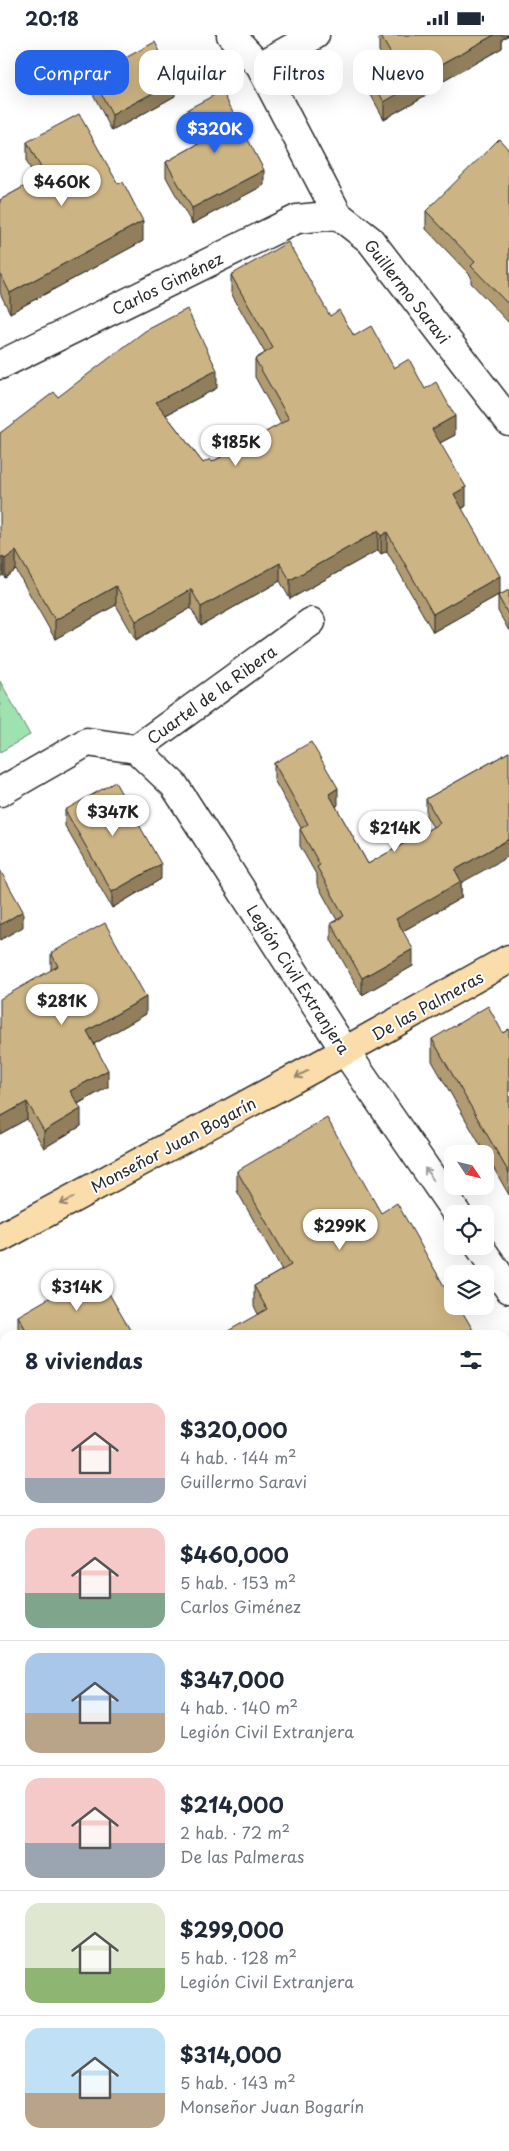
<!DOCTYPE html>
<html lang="es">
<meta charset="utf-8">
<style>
body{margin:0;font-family:"Playpen Sans",sans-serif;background:#f2f2f3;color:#1f2937;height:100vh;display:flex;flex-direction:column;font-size:19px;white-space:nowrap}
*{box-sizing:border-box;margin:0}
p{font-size:16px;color:#747a83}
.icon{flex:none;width:28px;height:28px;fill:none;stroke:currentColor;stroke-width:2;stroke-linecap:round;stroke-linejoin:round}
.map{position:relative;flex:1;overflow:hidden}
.panel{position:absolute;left:0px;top:1295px;width:510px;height:821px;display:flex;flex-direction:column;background:#fff;border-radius:15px 15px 0 0;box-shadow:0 5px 20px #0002}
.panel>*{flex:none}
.hud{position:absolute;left:15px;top:15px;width:480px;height:45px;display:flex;gap:10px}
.needle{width:32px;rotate:125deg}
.controls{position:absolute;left:444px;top:1110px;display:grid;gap:10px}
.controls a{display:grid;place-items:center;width:50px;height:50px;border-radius:10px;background:#fff;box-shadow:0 5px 20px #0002;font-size:25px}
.price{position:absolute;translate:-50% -42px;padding:0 11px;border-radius:18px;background:#fff;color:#222;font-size:16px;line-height:32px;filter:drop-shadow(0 1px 2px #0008)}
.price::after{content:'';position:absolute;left:50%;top:30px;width:15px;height:11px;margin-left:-8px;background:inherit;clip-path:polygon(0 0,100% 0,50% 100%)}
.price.current{background:#2563eb;color:#fff}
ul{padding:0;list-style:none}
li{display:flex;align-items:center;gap:15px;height:125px;padding:0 25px}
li+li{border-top:1px solid #e0e1e3}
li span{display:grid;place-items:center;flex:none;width:140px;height:100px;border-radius:15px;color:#555}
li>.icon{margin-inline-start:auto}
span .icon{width:60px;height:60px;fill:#fffc;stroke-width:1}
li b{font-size:21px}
h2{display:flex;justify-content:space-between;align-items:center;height:60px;padding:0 25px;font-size:21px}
.chip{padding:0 18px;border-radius:15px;background:#fff;box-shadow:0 5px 20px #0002;font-size:18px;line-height:45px}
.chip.current{background:#2563eb;color:#fff}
.status{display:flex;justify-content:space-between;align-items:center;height:35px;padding:0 25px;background:#fff;direction:ltr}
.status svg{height:14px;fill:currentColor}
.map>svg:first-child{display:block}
</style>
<div class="status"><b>20:18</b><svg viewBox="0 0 49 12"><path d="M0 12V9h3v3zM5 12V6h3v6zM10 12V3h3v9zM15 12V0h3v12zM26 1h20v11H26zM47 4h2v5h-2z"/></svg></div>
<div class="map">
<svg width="509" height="2116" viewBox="0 0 509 2116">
<rect width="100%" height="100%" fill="#fff"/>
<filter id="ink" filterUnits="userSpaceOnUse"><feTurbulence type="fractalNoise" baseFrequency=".02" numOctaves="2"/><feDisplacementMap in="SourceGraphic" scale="10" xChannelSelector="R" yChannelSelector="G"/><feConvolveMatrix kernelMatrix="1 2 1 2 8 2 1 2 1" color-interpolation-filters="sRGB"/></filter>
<g filter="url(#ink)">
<path fill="#9ee3af" stroke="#64876d" d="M0,646l30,54 -30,17z
M505,1913l4,8v88l-4,2z
M80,2111h249l3,5h-250z"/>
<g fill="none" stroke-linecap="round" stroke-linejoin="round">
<g stroke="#2b2b2b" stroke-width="31">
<path id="minor" d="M231,0l29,31 78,149 32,25 139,181
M260,31l55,-31
M0,330l297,-146 41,-4
M136,714l38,36 171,266 112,163
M0,757l87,-50 49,7 175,-127
M479,1211l30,43
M505,1442l4,-3
M0,1747l5,-3"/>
</g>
<g stroke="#2b2b2b" stroke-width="31">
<path id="major" d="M0,1203l345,-187 164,-92"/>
</g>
<use href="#minor" stroke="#fff" stroke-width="28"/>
<use href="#major" stroke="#faddab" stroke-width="28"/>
</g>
<path fill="#b09b72" stroke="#2b2b2b" d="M379,0h130l-7,4v9l-69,39v4l-49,28 -18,-33v-17l17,-10 -4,-8z
M92,41l83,20 -63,35 -20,-39z
M188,74l76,76 -72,39 -26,-47v-15l32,-18 -10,-19z
M27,107l116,99 -133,72 -10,-20v-93l36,-20 -9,-18z
M509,115v173l-38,-40v-7l-45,-47v-18z
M231,240l99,41 24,20 40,32 31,21 30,46 -15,8 26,63 -4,3 38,85 -67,38 -46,-81 -6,3 -3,-4 -88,49 -10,-18 -79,45 -10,-18 -55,32 -20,-35 -61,34 -39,-69 -11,8 -2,-3 -3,-142 58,-36 159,-9 -51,27 37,48 9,-1 69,-38 -26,-47v-18l10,-6 -34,-60z
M509,555v41l-11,-20v-15z
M509,717l-48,131v15l-58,33 10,35 -51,29 -31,-55v-17l6,-3 -20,-36v-8l-17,-30v-17l1,-1 -27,-48v-17l64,42 -2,2 32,57 65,-37 -7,-11v-17z
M65,775l96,69 -49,29 -47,-82z
M51,918l95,61 -52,30 14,43 -30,17 3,22 -37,22 -17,-29 -27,15 51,-165z
M509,994v166l-77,-134v-22l71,-6z
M237,1136l144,42 80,101h-203l-4,-8v-20l28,-16 -45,-79z
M18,1281l115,19h-115z
M5,1440v124l-5,-9v-113z
M5,1816v140l-5,2v-139z
M340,2111h13l-8,5h-2z
M371,2111h134l4,5h-136z"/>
<path fill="#907e5c" stroke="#2b2b2b" d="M494,0h15l-7,4v9l-69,39v4l-49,28v-17l47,-32z
M175,46v15l-63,35v-16z
M264,135v15l-72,39v-16z
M143,186v20l-133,72v-20z
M217,335v18l-61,32v-18z
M455,381v19l-23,12v-18z
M466,452v19l-12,7v-19z
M378,496v19l-88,49v-19z
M387,497v19l-6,3v-18z
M16,516v19l-11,8v-19z
M3,521v19l-3,2v-19z
M280,528v18l-79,45v-19z
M500,541v18l-67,38v-18z
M116,551v19l-61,34v-19z
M191,554v19l-55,32v-19z
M338,753v17l-9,6v-17z
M509,804v17l-48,27v15l-65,37v-16l59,-49z
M161,829v15l-49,29v-16z
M23,876v16l-23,13v-15z
M413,914v17l-51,29v-17z
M146,962v17l-59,34v-17z
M108,1035v17l-38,21v-17z
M27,1067v17l-27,15v-17z
M81,1074v17l-37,22v-17z
M509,1379v20l-4,2v-20z
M509,1606v16l-4,2v-16z
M5,1649v14l-3,2v6l-2,1v-20z
M5,1937v19l-5,2v-18z
M36,2111h16v5h-16z
M343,2111h10l-8,5h-2z"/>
<path fill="#cdb484" stroke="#2b2b2b" d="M380,0h114l-63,35 2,4 -49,28 -18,-33 25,-15z
M155,7l20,39 -63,34 -20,-39z
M222,56l42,79 -72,38 -26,-46 39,-22 -17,-31z
M79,79l39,70 5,-2 20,39 -133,72 -10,-20v-73l45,-25 -18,-33z
M499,104l10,11v155l-38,-39 4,-4 -49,-51z
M288,207l42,74 9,-6 15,26 17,-10 23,42 15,-9 16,30 11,-7 19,34 -23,13 34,58 -12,7 46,82 -67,38 -46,-82 -6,4 -3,-5 -88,49 -10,-17 -79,44 -10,-18 -55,32 -20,-35 -61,34 -39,-69 -11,8 -2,-3 -3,2v-125l54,-41 4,5 87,-66 42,-22 30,61 -61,32 47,61 7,-4 2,3 77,-43 -34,-60 18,-11 -42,-73z
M509,555v26l-11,-20z
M311,707l27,46 -9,6 39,70 72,-41 -14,-24 83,-47v87l-54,31 6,11 -65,38 17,30 -51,29 -31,-55 13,-7 -27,-49 3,-2 -20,-36 8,-5 -34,-61z
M115,747l46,82 -49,28 -47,-82z
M0,835l23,41 -23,14z
M105,888l41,74 -59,34 21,39 -38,21 11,18 -37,22 -17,-29 -27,15v-118l58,-33 -7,-13z
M488,971l15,27 6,-4v144l-77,-134z
M327,1083l54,95 16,-10 55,97v6h4l5,8 2,-1 13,22h-255l46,-26 -13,-23 37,-21 -54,-94z
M96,1236l37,64h-104l-11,-19z
M509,1328v51l-4,2v-51z
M5,1440v104l-5,-8v-94z
M505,1576l4,6v24l-4,2z
M5,1585v64l-5,3v-64z
M5,1816v121l-5,3v-56l4,-3 -4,-8v-54z
M0,2005l5,9v97h32l3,5h-40z
M509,2047v67l-4,2h-122l-3,-5h125v-62z"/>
<defs><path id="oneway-shaft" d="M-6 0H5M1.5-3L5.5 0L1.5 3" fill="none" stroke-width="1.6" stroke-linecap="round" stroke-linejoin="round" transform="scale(1.25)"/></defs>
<g stroke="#92846b">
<use href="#oneway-shaft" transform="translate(302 1039) rotate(152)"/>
<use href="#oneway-shaft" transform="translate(67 1166) rotate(152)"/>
</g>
<use stroke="#a0a0a0" href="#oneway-shaft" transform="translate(429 1139) rotate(-125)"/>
</g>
<g text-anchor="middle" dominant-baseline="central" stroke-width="4" stroke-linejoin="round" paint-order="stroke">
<g font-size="16" fill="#2b2b2b" stroke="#fff">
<text transform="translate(167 248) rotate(-26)">Carlos Giménez</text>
<text transform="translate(408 256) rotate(52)">Guillermo Saravi</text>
<text transform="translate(211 659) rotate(-36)">Cuartel de la Ribera</text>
<text transform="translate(299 944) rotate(57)">Legión Civil Extranjera</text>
<text transform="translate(427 970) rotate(-29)">De las Palmeras</text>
<text transform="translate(173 1109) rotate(-28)">Monseñor Juan Bogarín</text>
</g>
</g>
</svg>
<div class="controls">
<a><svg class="needle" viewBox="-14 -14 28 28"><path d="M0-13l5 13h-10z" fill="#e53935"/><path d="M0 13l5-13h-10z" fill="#747a83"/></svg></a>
<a><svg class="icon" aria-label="locate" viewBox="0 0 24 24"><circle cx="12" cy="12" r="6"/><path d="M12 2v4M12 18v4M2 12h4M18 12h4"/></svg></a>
<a><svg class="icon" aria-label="layers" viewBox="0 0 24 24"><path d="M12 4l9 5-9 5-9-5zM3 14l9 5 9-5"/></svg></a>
</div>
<b class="price current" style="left:215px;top:119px">$320K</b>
<b class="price" style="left:62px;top:172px">$460K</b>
<b class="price" style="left:236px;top:432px">$185K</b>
<b class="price" style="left:113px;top:802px">$347K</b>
<b class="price" style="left:395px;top:818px">$214K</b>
<b class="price" style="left:62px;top:991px">$281K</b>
<b class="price" style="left:340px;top:1216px">$299K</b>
<b class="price" style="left:77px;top:1277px">$314K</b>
<div class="hud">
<a class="chip current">Comprar</a>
<a class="chip">Alquilar</a>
<a class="chip">Filtros</a>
<a class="chip">Nuevo</a>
</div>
<section class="panel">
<h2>8 viviendas<svg class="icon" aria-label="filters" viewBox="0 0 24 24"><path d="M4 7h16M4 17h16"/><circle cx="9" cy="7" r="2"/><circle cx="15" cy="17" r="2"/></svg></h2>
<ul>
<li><span style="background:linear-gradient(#f6c9c9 75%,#9aa5b1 0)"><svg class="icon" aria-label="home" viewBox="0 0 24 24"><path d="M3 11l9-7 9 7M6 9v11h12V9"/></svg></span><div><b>$320,000</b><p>4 hab. · 144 m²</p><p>Guillermo Saravi</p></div></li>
<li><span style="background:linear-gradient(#f6c9c9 65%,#7fa58c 0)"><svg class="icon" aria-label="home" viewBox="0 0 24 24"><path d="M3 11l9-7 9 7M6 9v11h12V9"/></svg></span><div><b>$460,000</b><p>5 hab. · 153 m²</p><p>Carlos Giménez</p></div></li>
<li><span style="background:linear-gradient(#a9c7e8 60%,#b9a48a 0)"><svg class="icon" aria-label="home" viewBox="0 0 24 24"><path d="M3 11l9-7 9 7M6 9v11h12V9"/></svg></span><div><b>$347,000</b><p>4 hab. · 140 m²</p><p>Legión Civil Extranjera</p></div></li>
<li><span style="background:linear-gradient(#f6c9c9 65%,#9aa5b1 0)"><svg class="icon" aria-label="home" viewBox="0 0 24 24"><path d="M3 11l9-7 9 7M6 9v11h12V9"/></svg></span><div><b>$214,000</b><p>2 hab. · 72 m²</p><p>De las Palmeras</p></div></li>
<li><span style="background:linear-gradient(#dfe7d0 65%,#8fb573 0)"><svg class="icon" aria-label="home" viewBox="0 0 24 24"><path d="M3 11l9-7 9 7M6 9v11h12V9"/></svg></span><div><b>$299,000</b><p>5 hab. · 128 m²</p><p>Legión Civil Extranjera</p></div></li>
<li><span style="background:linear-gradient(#bfe0f5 65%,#b9a48a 0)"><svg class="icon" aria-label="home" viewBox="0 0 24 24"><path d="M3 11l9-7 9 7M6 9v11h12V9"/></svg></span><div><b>$314,000</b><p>5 hab. · 143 m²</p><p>Monseñor Juan Bogarín</p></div></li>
</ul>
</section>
</div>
